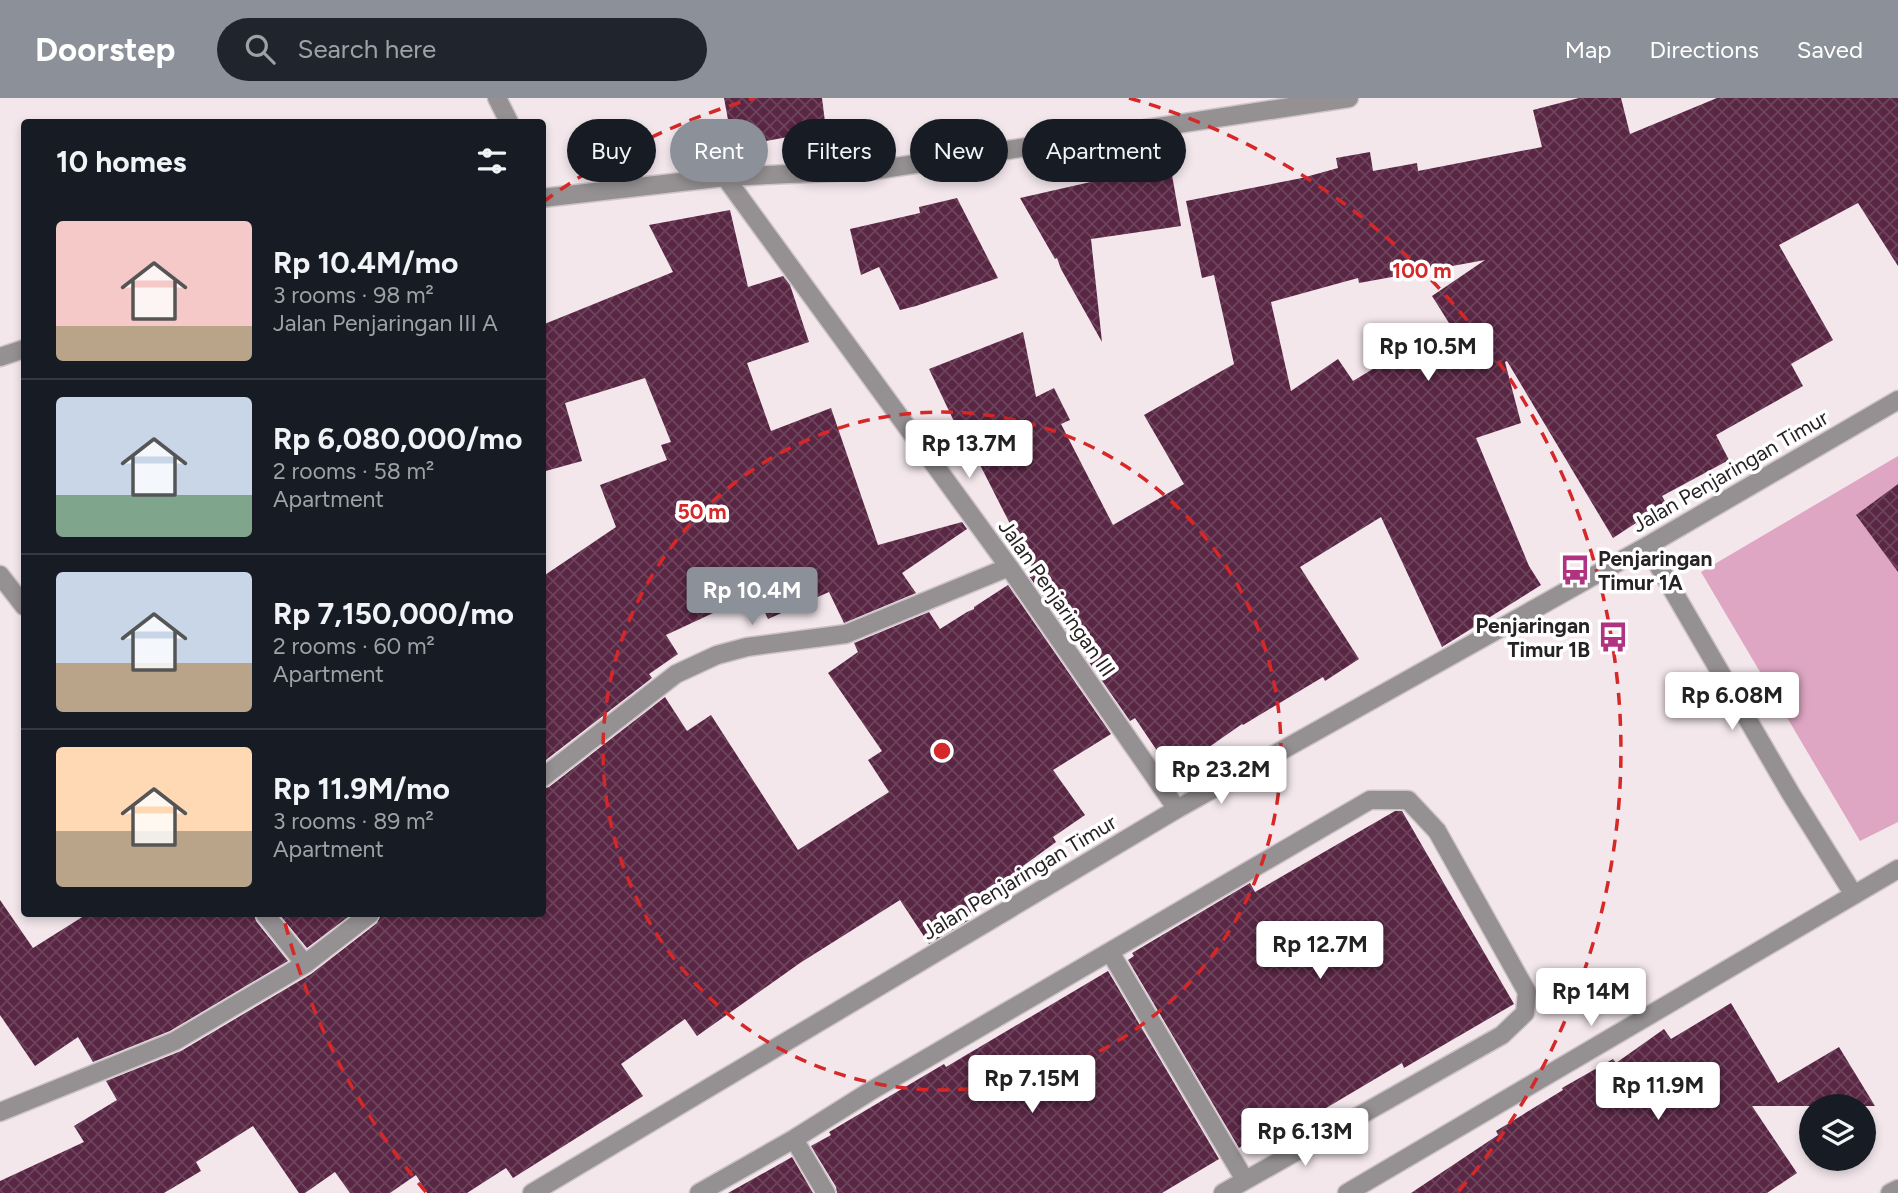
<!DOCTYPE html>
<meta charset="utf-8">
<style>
body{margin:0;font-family:Figtree,sans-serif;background:#20242c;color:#f1f3f6;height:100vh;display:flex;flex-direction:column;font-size:26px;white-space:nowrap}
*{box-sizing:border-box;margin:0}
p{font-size:23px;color:#9ea1a6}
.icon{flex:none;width:38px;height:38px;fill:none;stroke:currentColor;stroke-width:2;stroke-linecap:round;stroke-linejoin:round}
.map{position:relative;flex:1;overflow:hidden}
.side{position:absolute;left:21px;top:21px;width:525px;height:798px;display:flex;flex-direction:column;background:#171b24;border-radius:7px;box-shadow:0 4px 10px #0003}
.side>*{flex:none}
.banner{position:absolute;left:567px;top:21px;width:665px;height:63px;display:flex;gap:14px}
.buttons{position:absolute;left:1799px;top:996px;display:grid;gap:14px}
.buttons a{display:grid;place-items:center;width:77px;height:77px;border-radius:50%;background:#171b24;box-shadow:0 4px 10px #0003;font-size:35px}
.price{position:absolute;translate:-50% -60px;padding:0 16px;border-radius:7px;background:#fff;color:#222;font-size:23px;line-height:46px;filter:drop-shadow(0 2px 4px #0008)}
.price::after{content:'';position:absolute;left:50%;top:42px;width:21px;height:16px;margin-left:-10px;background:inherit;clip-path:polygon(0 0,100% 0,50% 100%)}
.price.active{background:#8c9099;color:#fff}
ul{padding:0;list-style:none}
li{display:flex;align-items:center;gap:21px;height:175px;padding:0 35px}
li+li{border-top:2px solid #363941}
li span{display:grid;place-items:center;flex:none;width:196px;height:140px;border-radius:7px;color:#555}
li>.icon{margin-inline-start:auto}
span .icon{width:84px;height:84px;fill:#fffc;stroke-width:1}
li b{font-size:30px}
h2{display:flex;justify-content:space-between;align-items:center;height:84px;padding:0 35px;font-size:30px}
.pill{padding:0 24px;border-radius:32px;background:#171b24;box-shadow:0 4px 10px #0003;font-size:24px;line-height:63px}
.pill.active{background:#8c9099;color:#fff}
header{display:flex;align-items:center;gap:42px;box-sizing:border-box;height:98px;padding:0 35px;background:#8c9099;color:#fff}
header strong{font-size:33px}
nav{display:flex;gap:38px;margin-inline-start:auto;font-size:24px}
.search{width:490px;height:63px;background:#20242c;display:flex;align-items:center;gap:18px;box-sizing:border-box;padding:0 24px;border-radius:38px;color:#9ea1a6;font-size:26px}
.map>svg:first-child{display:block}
</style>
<header>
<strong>Doorstep</strong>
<div class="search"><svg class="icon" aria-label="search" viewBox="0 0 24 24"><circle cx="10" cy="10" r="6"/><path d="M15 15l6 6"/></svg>Search here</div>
<nav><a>Map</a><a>Directions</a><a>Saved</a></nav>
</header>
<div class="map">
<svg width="1898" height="1095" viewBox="0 0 1898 1095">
<defs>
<pattern id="building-cross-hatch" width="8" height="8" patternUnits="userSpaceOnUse" patternTransform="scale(1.75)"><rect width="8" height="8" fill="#592644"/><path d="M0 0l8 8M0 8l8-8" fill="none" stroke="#6d445c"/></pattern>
</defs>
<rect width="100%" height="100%" fill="#f3e7ec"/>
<path fill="#dea6c3" d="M1898,358v366l-38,19 -159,-269z"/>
<path fill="url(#building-cross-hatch)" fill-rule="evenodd" d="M724,0h98l4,32 -93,17z
M1579,0h42l9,36 87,-36h181v168l-40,-63 -79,42 54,95 -42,24 12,22 -87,49 13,25 -67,36 6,11 -31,18 -1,-2 -23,15 -106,-177 -2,1 16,61 -45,15 53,128 12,19 -99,62 -61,-130 -81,50 59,92 -34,22 -2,-4 -80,48 -1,-1 -70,49 -37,-55 -5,3 -103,-148 6,-4 -57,-112 -4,2 -43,-90 94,-37 13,65 18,-9 16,32 -9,4 52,101 71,-41 -40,-69 90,-51 -20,-89 -12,3 -16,-77 116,-23 36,-10 -2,-10 34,-6 3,19 44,-8 1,8 124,-24 -9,-37zM1485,162l-53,36 17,27 -96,58 -15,-22 -47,32 -20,-89 87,-24 1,5z
M1169,60l12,68 -90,13 11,103 -41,-73 -4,-11 -2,1 -35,-61 75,-17v-3l29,-5 -1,-7z
M957,100l41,80 -82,28 -16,4 -21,-43 -18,8 -11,-46 70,-16 -1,-6z
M730,112l18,77 35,-11 7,9 19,57 -62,21 24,68 60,-23 47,137 84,-23 5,7 -65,44 14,20 -72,30 -15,-31 -61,27 -12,-26 -90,42 12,19 -29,20 3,4 -110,85v-186l74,-50 -16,-42 67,-25 -6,-15 10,-3 -26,-64 -80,25 17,58 -40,11v-147l131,-53 -24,-47z
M1898,386v88l-42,-57z
M1008,487l103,149 -58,36 32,45 -32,22 3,5 -33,24 3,4 -60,46 3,4 -40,24 -29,-44 -100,63 -103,73 -12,-17 -64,45 22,32 -130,82 -7,-10 -39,25h-40l-11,-18 -26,18h-40l-15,-21 -30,21h-6l-46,-67 -57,36 5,9 -37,22h-164v-12l84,-39 -10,-16 43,-26 -11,-19 75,-30 130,-77 66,-51 4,-9h161v-125l7,-2 116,-90 22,34 24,-16 87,135 91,-58 -21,-32 14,-9 -54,-78 30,-21 -4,-9 75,-31 11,17 27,-17 7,-3v-2z
M1395,713h7l112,193 -110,64 -2,-5 -152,90 -5,-9 -6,4 -111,-188 6,-4 -2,-3 118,-70 5,9z
M0,802l33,48 54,-34h167l2,7 32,40 -118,70 -77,31 -15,-25 -43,29 -35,-51z
M279,816h73l-45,34z
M1108,873l111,188 -57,34h-325l-1,-6 -25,-41 20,-11 -2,-3 115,-68 2,3z
M1731,905l47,80 61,-36 36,59h-123l45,67 -30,20h-356l87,-58 -2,-4 67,-41 -1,-2 51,-29 3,4 48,-34 7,10z
M792,1059l21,36h-85z"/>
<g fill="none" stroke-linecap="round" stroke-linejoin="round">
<g stroke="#cec4c8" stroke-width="21">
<path id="minor" d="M497,0l12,24
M725,79l284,390 168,242
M542,100l183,-21 151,-7 473,-72
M0,259l24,-8
M1647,448l144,248 63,101
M0,477l24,31
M542,680l134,-104 41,-19 30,-8 99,-13 163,-67
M265,816l40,50
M1110,854l135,228
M0,1014l175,-71 130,-77 65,-50
M794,1041l32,54
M532,1095l645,-384 470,-263 251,-146
M699,1095l95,-54 75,-47 501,-292h38l29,31 90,161 -2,21 -23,22 -279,158
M1347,1095l551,-324
M1890,1095l8,-4"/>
</g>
<use href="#minor" stroke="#959092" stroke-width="18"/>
</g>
<g fill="none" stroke="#d62828" stroke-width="3.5" stroke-dasharray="12 9">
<circle cx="942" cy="653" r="339"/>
<path d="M426 1094A679 679 0 0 1 283 817M543 104A679 679 0 0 1 755 0M1129 0A679 679 0 0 1 1458 1094"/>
</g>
<defs>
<g id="bus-bare" transform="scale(2.415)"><path d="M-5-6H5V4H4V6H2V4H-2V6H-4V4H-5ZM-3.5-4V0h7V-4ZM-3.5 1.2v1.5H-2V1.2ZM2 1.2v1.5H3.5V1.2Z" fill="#b03281" stroke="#fff" stroke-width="2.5" paint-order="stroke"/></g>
</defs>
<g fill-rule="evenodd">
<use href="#bus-bare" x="1575" y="472"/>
<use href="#bus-bare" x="1613" y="539"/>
</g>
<g text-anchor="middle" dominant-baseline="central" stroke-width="7" stroke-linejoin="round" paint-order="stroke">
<g font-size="21" fill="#272224" stroke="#fff">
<text transform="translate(1730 373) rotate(-30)">Jalan Penjaringan Timur</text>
<text transform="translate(1057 500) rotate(55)">Jalan Penjaringan III</text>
<text transform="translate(1019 779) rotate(-31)">Jalan Penjaringan Timur</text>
</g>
<g font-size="21" font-weight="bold" fill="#272224" stroke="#fff" text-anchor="start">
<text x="1598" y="460">Penjaringan<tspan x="1598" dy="24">Timur 1A</tspan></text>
<text x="1590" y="527" text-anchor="end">Penjaringan<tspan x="1590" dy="24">Timur 1B</tspan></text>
</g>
</g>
<circle cx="942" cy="653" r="10" fill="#d62828" stroke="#fff" stroke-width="3.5"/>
<g font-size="21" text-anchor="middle" font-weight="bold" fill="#d62828" stroke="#fff" stroke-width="7" stroke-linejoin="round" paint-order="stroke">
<text x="1422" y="180">100 m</text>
<text x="702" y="421">50 m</text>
</g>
</svg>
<div class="buttons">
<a><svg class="icon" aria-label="layers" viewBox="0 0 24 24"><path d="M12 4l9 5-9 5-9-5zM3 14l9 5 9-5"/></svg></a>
</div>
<b class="price" style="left:1428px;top:285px">Rp 10.5M</b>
<b class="price" style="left:969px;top:382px">Rp 13.7M</b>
<b class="price active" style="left:752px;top:529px">Rp 10.4M</b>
<b class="price" style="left:1732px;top:634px">Rp 6.08M</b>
<b class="price" style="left:1221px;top:708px">Rp 23.2M</b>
<b class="price" style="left:1320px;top:883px">Rp 12.7M</b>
<b class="price" style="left:1591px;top:930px">Rp 14M</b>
<b class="price" style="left:1032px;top:1017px">Rp 7.15M</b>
<b class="price" style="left:1658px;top:1024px">Rp 11.9M</b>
<b class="price" style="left:1305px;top:1070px">Rp 6.13M</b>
<div class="banner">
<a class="pill">Buy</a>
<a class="pill active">Rent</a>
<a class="pill">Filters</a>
<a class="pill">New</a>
<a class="pill">Apartment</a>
</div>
<section class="side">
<h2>10 homes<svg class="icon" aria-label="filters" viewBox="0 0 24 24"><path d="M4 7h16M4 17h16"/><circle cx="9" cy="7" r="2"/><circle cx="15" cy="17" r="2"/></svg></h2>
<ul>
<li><span style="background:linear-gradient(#f6c9c9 75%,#b9a48a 0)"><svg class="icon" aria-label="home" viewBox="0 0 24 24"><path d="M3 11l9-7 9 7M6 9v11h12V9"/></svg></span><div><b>Rp 10.4M/mo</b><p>3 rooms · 98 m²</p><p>Jalan Penjaringan III A</p></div></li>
<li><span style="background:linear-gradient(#c9d6e8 70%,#7fa58c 0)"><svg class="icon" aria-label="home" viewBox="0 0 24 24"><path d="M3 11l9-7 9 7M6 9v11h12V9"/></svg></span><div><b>Rp 6,080,000/mo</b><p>2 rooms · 58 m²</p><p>Apartment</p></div></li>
<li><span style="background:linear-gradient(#c9d6e8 65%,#b9a48a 0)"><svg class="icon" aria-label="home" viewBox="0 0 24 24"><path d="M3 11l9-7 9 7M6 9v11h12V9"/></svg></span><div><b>Rp 7,150,000/mo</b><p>2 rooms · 60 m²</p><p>Apartment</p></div></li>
<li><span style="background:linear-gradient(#ffd9b3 60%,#b9a48a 0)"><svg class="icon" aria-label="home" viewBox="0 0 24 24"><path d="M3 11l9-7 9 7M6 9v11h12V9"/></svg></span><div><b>Rp 11.9M/mo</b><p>3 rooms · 89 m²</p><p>Apartment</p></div></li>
</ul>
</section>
</div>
